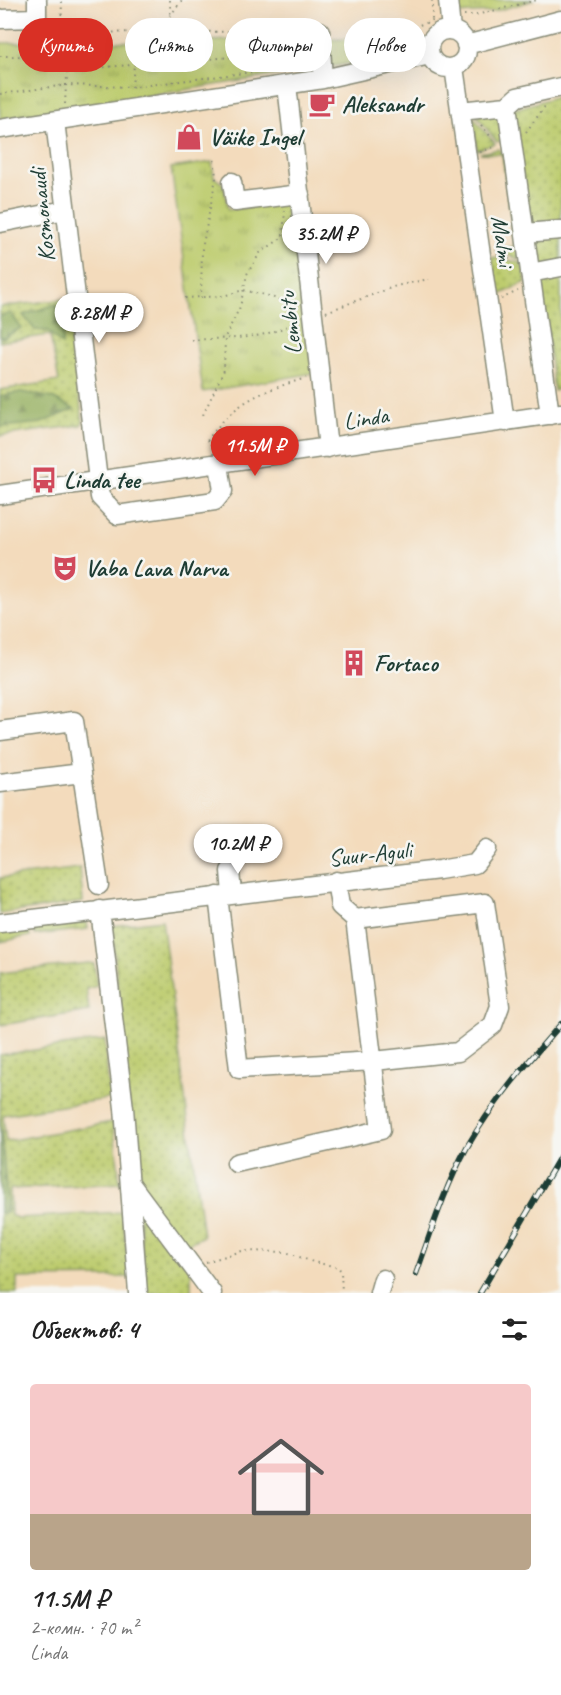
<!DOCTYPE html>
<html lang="ru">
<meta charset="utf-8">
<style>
body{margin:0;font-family:Caveat,sans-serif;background:#f2f2f2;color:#222;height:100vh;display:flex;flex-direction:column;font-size:22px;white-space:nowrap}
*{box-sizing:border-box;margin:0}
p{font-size:20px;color:#767676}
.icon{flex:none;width:33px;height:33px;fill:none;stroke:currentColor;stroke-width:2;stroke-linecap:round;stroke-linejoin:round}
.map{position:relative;height:1293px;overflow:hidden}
.panel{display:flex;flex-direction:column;background:#fff;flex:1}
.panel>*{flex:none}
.guide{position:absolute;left:18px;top:18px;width:525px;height:54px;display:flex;gap:12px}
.price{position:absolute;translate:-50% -51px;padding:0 14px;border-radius:21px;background:#fff;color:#222;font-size:20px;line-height:39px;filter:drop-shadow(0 2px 3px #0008)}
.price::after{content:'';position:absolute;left:50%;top:36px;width:18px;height:14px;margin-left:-9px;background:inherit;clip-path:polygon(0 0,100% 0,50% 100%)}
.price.on{background:#d93025;color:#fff}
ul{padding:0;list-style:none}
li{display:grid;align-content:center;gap:12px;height:318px;padding:0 30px}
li+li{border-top:2px solid #e0e0e0}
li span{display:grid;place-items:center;height:186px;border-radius:6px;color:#555}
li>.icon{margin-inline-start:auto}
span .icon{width:108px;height:108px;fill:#fffc;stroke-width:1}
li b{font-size:26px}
h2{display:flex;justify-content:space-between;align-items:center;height:72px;padding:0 30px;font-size:26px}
.tag{padding:0 21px;border-radius:27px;background:#fff;box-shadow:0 6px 24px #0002;font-size:21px;line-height:54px}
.tag.on{background:#d93025;color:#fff}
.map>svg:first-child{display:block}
</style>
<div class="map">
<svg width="561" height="1293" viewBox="0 0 561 1293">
<defs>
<pattern id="grass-dots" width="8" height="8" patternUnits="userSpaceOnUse" patternTransform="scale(1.5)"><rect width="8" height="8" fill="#bdcc6e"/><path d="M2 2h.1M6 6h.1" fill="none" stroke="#99a75b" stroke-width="1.8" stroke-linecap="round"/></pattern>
<pattern id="forest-firs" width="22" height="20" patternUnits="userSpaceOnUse" patternTransform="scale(1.5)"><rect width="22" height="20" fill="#96b061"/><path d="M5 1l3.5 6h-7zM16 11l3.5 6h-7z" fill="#7a9051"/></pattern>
<pattern id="park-tufts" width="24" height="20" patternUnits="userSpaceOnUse" patternTransform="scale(1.5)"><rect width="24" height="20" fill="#bdcc6e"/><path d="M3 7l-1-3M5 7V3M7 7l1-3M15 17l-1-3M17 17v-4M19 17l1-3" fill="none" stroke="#99a75b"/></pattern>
</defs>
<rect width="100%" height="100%" fill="#f6f6f2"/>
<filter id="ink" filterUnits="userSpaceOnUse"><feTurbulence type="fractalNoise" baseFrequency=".0167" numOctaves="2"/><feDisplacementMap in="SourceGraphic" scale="12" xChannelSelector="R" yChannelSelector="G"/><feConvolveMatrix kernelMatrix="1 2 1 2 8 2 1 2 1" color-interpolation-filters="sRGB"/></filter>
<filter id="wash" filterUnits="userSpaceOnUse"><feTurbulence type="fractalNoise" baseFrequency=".008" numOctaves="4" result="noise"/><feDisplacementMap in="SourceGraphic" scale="24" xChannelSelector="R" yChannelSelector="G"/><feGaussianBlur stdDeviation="1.35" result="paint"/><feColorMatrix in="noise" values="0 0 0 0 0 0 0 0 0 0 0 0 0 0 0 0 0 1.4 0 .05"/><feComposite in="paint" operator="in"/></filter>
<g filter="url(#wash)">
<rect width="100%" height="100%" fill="#f3dbbc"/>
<path fill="url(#grass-dots)" stroke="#6e8451" stroke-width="1.5" d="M561,95v169l-17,3 -8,-6 -24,-151z
M497,114l7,26 -7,2 -21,-27z
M473,117l22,27 -18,6z
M498,149l13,11 8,99 -24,-9 20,-4 -13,-92 -22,-1z
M492,257l30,6 4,19 -29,14z
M561,272v116l-7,3 -13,-115z
M65,299l18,122 -2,4 -81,11v-46l59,-9 -9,-46 -50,7v-35z
M80,868l3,34 -83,12v-36z
M162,920l41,316 -18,9 6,27v21h-45l-34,-367z
M87,922l1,7 -53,6 -1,-8z
M28,926l2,10 -30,6v-11z
M88,963l6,1 3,22 -11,3 3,22 -89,14v-52z
M105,1040l3,42 6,16 -111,17 3,26 107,-19 7,61 -110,6 1,26 6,3 105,-6 8,65 -113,1v15h-17v-238z"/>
<path fill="url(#forest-firs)" stroke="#5a764a" stroke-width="1.5" d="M57,304l6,24 -1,17 -14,-14 -13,-1 -12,-15z
M11,313l10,15 -16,9h-5v-21z
M21,392l31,6 22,11 -33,14 -41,4v-31z
M0,1117l8,95 -8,1z"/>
<path fill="url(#park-tufts)" stroke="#6e8451" stroke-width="1.5" d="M464,0h70l-42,12 -36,2z
M376,39l2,20 -378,60v-76z
M212,162l2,15 10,8 4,25 58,-8 6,3 22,168 -111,19 -32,-224z"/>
</g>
<g filter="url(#ink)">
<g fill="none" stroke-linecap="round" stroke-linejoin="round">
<g stroke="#898c78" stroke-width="21">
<path id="minor" d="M448,0l3,30
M0,19l37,-1v-18
M429 49a19 19 0 1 1 38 0a19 19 0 1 1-38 0Z
M320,31l3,48
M466,45l95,-25
M454,67l51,355
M287,85l41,363
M507,106l10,-9 44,-10
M460,111l47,-5 43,309
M55,121l45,376 17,18 98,-14 8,-10 -4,-27
M0,129l323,-50 107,-24
M232,182l3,20 65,-8
M0,223l65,-13
M525,233l36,-3
M530,273l31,-6
M0,495l561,-82
M0,731l74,-10 25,164
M0,783l82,-10
M230,871l2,23
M218,896l21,173 135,-8 84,-9 35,-27 7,-19 -15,-103 -130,16
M100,910l24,198 14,185
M0,923l439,-53 36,-6 12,-15
M236,1163l145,-33 -26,-211 -15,-13 -4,-25
M130,1183l82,110
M379,1293l4,-14"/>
</g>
<path stroke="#898c78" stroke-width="2" stroke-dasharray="1.5 4.5" stroke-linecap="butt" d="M170,0l1,32
M432,0v21
M464,15h12l61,-15
M170,16l12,-16
M41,33l264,-2
M61,33l1,-33
M391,33l45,-13
M0,56l61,1 7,13 -2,15 -66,9
M68,70l240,-19
M132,87l2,-23 -2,-31
M65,104l1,-19 66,2 175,-22
M481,125l15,18
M526,132l20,-27
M480,152l17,-6
M497,254l17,6
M185,298l38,-2 20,-6 26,6 28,11
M201,298l1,-49 14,-71 -2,-22
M501,299l17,-8
M326,312l70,-26 33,-7
M191,340c40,-3 72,2 107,-20
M203,415l21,-45 1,-33 15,-30 7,-33 13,-21 23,-16 2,-27
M207,441c29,-41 53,-49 99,-63
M206,1262l36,-11 44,1 27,10 25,5 3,4 1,22"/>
<use href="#minor" stroke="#fff" stroke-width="18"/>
<g stroke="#1f3d34" stroke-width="6">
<path id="rail" d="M416,1274c15,-42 29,-87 51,-127 26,-45 60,-84 94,-123
M480,1293l81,-138"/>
</g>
<use href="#rail" stroke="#f6f6f2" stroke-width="4" stroke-dasharray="11" stroke-linecap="butt"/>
</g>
</g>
<defs>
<g id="cafe-bare" transform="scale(2.07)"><path d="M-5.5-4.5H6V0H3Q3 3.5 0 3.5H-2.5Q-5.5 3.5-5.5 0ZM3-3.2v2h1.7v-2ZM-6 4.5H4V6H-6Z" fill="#d1495b" stroke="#f6f6f2" stroke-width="2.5" paint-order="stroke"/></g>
<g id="shop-bare" transform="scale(2.07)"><path d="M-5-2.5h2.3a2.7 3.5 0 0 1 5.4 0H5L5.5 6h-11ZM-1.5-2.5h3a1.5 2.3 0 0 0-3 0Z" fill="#d1495b" stroke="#f6f6f2" stroke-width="2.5" paint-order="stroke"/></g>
<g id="bus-bare" transform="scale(2.07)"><path d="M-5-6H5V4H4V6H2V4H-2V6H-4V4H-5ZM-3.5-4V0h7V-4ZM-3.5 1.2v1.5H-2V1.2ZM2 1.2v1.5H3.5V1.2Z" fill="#d1495b" stroke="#f6f6f2" stroke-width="2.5" paint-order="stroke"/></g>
<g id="theatre-bare" transform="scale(2.07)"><path d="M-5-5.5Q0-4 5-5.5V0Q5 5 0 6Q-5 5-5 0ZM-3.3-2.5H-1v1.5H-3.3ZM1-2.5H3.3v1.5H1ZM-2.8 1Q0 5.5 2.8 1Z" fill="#d1495b" stroke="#f6f6f2" stroke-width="2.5" paint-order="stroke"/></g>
<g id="building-bare" transform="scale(2.07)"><path d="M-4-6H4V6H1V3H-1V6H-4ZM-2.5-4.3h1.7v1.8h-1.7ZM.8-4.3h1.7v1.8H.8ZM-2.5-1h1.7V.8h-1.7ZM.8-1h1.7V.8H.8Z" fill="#d1495b" stroke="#f6f6f2" stroke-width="2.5" paint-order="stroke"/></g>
</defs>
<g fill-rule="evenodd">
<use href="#cafe-bare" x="322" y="104"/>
<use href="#shop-bare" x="189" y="137"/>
<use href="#bus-bare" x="44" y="480"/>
<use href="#theatre-bare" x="65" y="568"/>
<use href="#building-bare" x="354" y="663"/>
</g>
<g text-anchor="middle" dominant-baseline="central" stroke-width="5" stroke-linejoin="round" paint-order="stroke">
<g font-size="24" font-weight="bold" fill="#1f3d34" stroke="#f6f6f2" text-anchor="start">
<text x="342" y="104">Aleksandr</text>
<text x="209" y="137">Väike Ingel</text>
<text x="64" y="480">Linda tee</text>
<text x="85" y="568">Vaba Lava Narva</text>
<text x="374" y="663">Fortaco</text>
</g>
<g font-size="24" fill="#1f3d34" stroke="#f6f6f2">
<text transform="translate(42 215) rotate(-96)">Kosmonaudi</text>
<text transform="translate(503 241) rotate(82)">Malmi</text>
<text transform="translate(290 323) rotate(-96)">Lembitu</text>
<text transform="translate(366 418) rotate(-9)">Linda</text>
<text transform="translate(370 854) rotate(-6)">Suur-Aguli</text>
</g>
</g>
</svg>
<b class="price" style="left:326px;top:265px">35.2M ₽</b>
<b class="price" style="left:99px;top:344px">8.28M ₽</b>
<b class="price on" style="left:255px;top:477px">11.5M ₽</b>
<b class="price" style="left:238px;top:875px">10.2M ₽</b>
<div class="guide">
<a class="tag on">Купить</a>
<a class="tag">Снять</a>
<a class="tag">Фильтры</a>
<a class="tag">Новое</a>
</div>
</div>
<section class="panel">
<h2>Объектов: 4<svg class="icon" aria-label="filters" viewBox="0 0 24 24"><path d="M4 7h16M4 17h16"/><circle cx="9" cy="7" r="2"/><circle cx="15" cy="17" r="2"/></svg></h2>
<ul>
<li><span style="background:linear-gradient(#f6c9c9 70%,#b9a48a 0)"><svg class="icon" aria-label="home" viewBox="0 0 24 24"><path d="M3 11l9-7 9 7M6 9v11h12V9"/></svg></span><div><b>11.5M ₽</b><p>2-комн. · 70 m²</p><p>Linda</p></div></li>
</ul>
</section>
